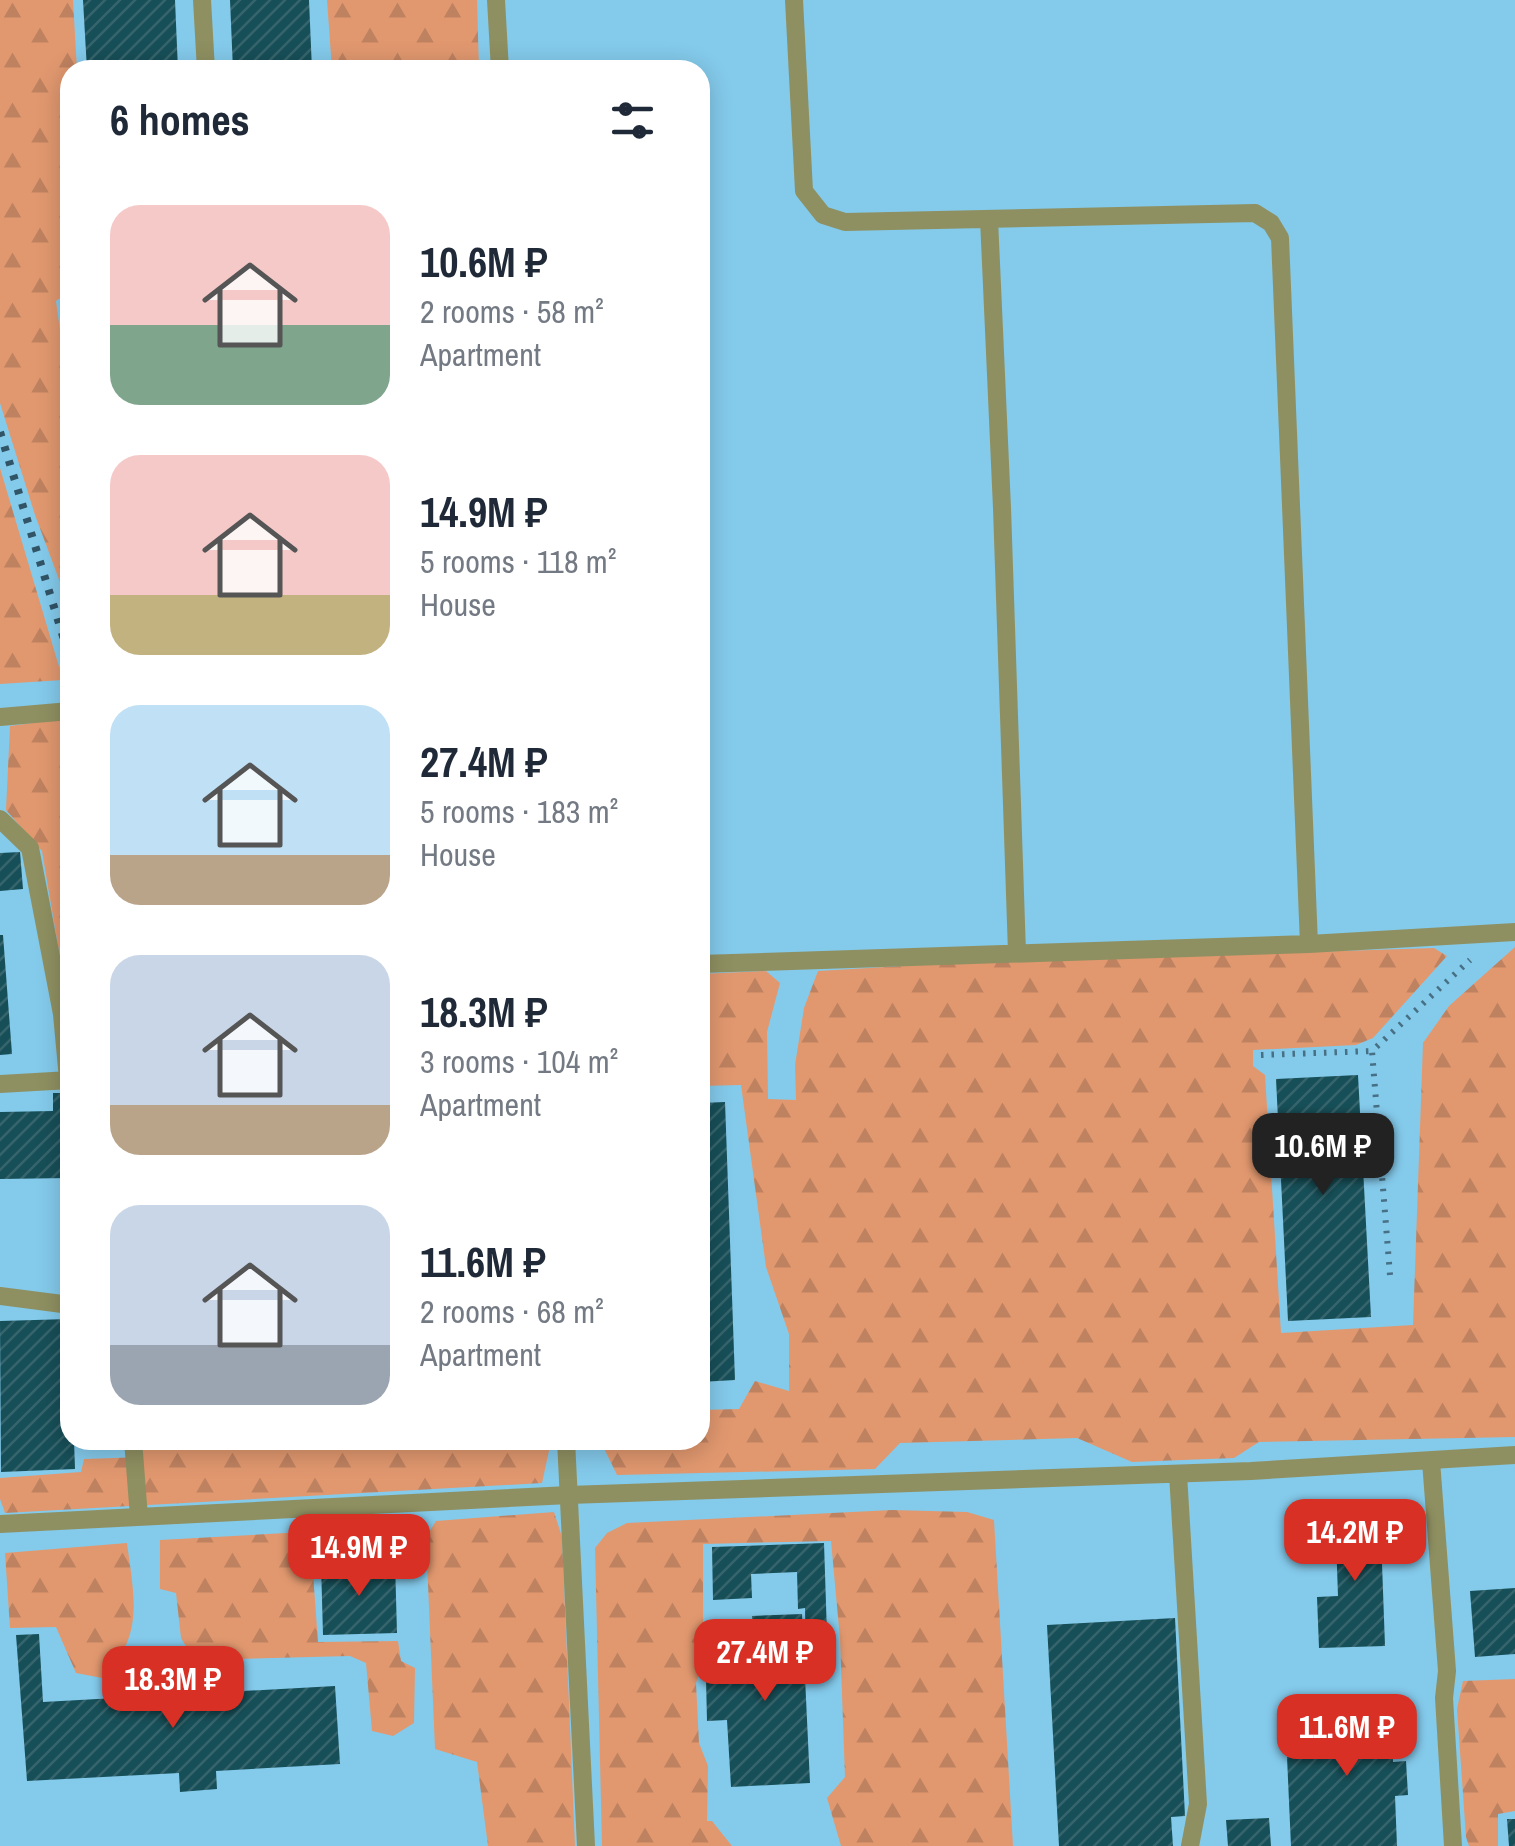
<!DOCTYPE html>
<meta charset="utf-8">
<style>
body{margin:0;font-family:"Archivo Narrow",sans-serif;background:#f6f6f7;color:#1f2937;height:100vh;display:flex;flex-direction:column;font-size:38px;white-space:nowrap}
*{box-sizing:border-box;margin:0}
p{font-size:32px;color:#747a83}
.icon{flex:none;width:55px;height:55px;fill:none;stroke:currentColor;stroke-width:2;stroke-linecap:round;stroke-linejoin:round}
.map{position:relative;flex:1;overflow:hidden}
.side{position:absolute;left:60px;top:60px;width:650px;height:1390px;display:flex;flex-direction:column;background:#fff;border-radius:30px;box-shadow:0 5px 25px #0003}
.side>*{flex:none}
.price{position:absolute;translate:-50% -85px;padding:0 22px;border-radius:20px;background:#d93025;color:#fff;font-size:32px;line-height:65px;filter:drop-shadow(0 2px 5px #0008)}
.price::after{content:'';position:absolute;left:50%;top:60px;width:30px;height:22px;margin-left:-15px;background:inherit;clip-path:polygon(0 0,100% 0,50% 100%)}
.price.current{background:#222;color:#fff}
ul{padding:0;list-style:none}
li{display:flex;align-items:center;gap:30px;height:250px;padding:0 50px}
li span{display:grid;place-items:center;flex:none;width:280px;height:200px;border-radius:30px;color:#555}
li>.icon{margin-inline-start:auto}
span .icon{width:120px;height:120px;fill:#fffc;stroke-width:1}
li b{font-size:42px}
h2{display:flex;justify-content:space-between;align-items:center;height:120px;padding:0 50px;font-size:42px}
.map>svg:first-child{display:block}
</style>
<div class="map">
<svg width="1515" height="1846" viewBox="0 0 1515 1846">
<defs>
<pattern id="forest-firs" width="22" height="20" patternUnits="userSpaceOnUse" patternTransform="scale(2.5)"><rect width="22" height="20" fill="#e1986f"/><path d="M5 1l3.5 6h-7zM16 11l3.5 6h-7z" fill="#bf8260"/></pattern>
<pattern id="building-hatch" width="6" height="6" patternUnits="userSpaceOnUse" patternTransform="scale(2.5)"><rect width="6" height="6" fill="#174f58"/><path d="M-1 1l2-2M0 6l6-6M5 7l2-2" fill="none" stroke="#36646c"/></pattern>
</defs>
<rect width="100%" height="100%" fill="#98d7f5"/>
<path fill="#84caeb" fill-rule="evenodd" d="M0,0h1515v1846h-1515zM70,70h630v1370h-630z"/>
<path fill="url(#forest-firs)" d="M0,0h73l4,70h-7v221l-14,10 7,52h7v256l-35,-94 -35,-112z
M327,0h150l2,70h-147z
M0,468l63,212 -63,4z
M70,718v275l-5,-6 -23,-136 -36,-41 4,-84z
M1515,947v490l-256,5 -25,16 -102,4 -55,-24 -177,5 -25,26 -258,6 -17,-35h100v-30l39,-1 16,-28 34,10v-57l-23,-67 -25,-182 -41,1v-112l66,-3 14,12 -13,49 1,67 28,1 -1,-35 9,-57 14,-37 117,-7 499,-16 13,8 -74,82 -17,7 -103,5v16l12,9 16,258 132,-8 10,-282 26,-37z
M143,1440h406l1,6 -8,37 -537,30 -5,-14v-21l81,-6 3,-13 59,-2z
M892,1510l75,2 27,8 19,326h-172l-14,-48 18,-21 -5,-138 -9,-98 -128,3v120l-7,19 3,60 9,23 -1,55h5l20,25h-130l-7,-298 12,-15 20,-10z
M554,1512l8,25 13,309h-87l-11,-84 -42,-13 -9,-212 10,-16z
M340,1530l1,26 -29,4 6,82 80,-1 3,20 14,7 -1,55 -21,13 -21,-5 -6,-68 -16,-7 -156,4 -13,-22 -5,-45 -16,-4v-49z
M127,1543c7,54 18,94 -25,135l-26,-5 -20,-46 -46,1 -5,-75z
M1515,1679v132l-17,3v32h-29l-3,-9 -9,-128 6,-28z"/>
<path fill="url(#building-hatch)" d="M83,0h92l3,70h-91z
M230,0h79l3,70h-79z
M20,852l3,37 -23,2v-38z
M0,935h3l9,119 -12,1z
M1358,1075l13,242 -83,4 -12,-242z
M53,1093h17v85l-70,1v-67l53,-1z
M725,1102l10,278 -35,2v-279z
M69,1319l1,121h4l1,29 -74,3 -1,-151z
M1380,1508l5,138 -66,2 -2,-51 21,-1 -3,-86z
M824,1543l4,122h-22l-1,-57 -7,1 -1,-37 -46,2 1,24 -39,2 -1,-53z
M395,1562l2,71 -74,2 -2,-71z
M1515,1588v66l-40,3 -5,-66z
M802,1614l8,169 -79,4 -4,-67 -20,1 -1,-42 19,-1 -2,-37 31,-1 -2,-24z
M1175,1618l10,198 -14,1 2,29h-114l-12,-221z
M39,1634l4,68 292,-16 5,78 -124,7 1,18 -37,3 -1,-19 -152,8 -11,-146z
M1390,1699l3,63 13,-1 2,34 -13,1 2,50h-106l-4,-89 28,-1 -3,-45h7l-1,-9z
M1269,1818l2,28h-43l-2,-26z
M1507,1819h8v27h-6z"/>
<g fill="none" stroke-linecap="round" stroke-linejoin="round">
<path stroke="#477084" stroke-width="6" stroke-dasharray="2.5 8" stroke-linecap="butt" d="M1261,1055l111,-4
M1390,1275l-18,-224 98,-91"/>
<path stroke="#8f9061" stroke-width="18" d="M202,0l4,70
M496,0l4,70
M794,0l10,191 19,24 22,7 410,-9 16,10 9,15 29,706
M989,219l13,289 15,445
M0,717l70,-6
M0,819l30,29 32,166 6,65
M700,964l609,-20 206,-12
M0,1084l70,-4
M0,1296l70,9
M133,1440l6,77
M566,1440l20,406
M1431,1461l16,210 -3,27 9,148
M1178,1474l20,330 -8,42
M0,1524l569,-29 682,-24 264,-16"/>
<path stroke="#315466" stroke-width="8" stroke-dasharray="5 10" stroke-linecap="butt" d="M0,432l70,227
M303,1440l2,9"/>
</g>
</svg>
<b class="price current" style="left:1323px;top:1198px">10.6M ₽</b>
<b class="price" style="left:1355px;top:1584px">14.2M ₽</b>
<b class="price" style="left:359px;top:1599px">14.9M ₽</b>
<b class="price" style="left:765px;top:1704px">27.4M ₽</b>
<b class="price" style="left:173px;top:1731px">18.3M ₽</b>
<b class="price" style="left:1347px;top:1779px">11.6M ₽</b>
<section class="side">
<h2>6 homes<svg class="icon" aria-label="filters" viewBox="0 0 24 24"><path d="M4 7h16M4 17h16"/><circle cx="9" cy="7" r="2"/><circle cx="15" cy="17" r="2"/></svg></h2>
<ul>
<li><span style="background:linear-gradient(#f6c9c9 60%,#7fa58c 0)"><svg class="icon" aria-label="home" viewBox="0 0 24 24"><path d="M3 11l9-7 9 7M6 9v11h12V9"/></svg></span><div><b>10.6M ₽</b><p>2 rooms · 58 m²</p><p>Apartment</p></div></li>
<li><span style="background:linear-gradient(#f6c9c9 70%,#c2b280 0)"><svg class="icon" aria-label="home" viewBox="0 0 24 24"><path d="M3 11l9-7 9 7M6 9v11h12V9"/></svg></span><div><b>14.9M ₽</b><p>5 rooms · 118 m²</p><p>House</p></div></li>
<li><span style="background:linear-gradient(#bfe0f5 75%,#b9a48a 0)"><svg class="icon" aria-label="home" viewBox="0 0 24 24"><path d="M3 11l9-7 9 7M6 9v11h12V9"/></svg></span><div><b>27.4M ₽</b><p>5 rooms · 183 m²</p><p>House</p></div></li>
<li><span style="background:linear-gradient(#c9d6e8 75%,#b9a48a 0)"><svg class="icon" aria-label="home" viewBox="0 0 24 24"><path d="M3 11l9-7 9 7M6 9v11h12V9"/></svg></span><div><b>18.3M ₽</b><p>3 rooms · 104 m²</p><p>Apartment</p></div></li>
<li><span style="background:linear-gradient(#c9d6e8 70%,#9aa5b1 0)"><svg class="icon" aria-label="home" viewBox="0 0 24 24"><path d="M3 11l9-7 9 7M6 9v11h12V9"/></svg></span><div><b>11.6M ₽</b><p>2 rooms · 68 m²</p><p>Apartment</p></div></li>
</ul>
</section>
</div>
